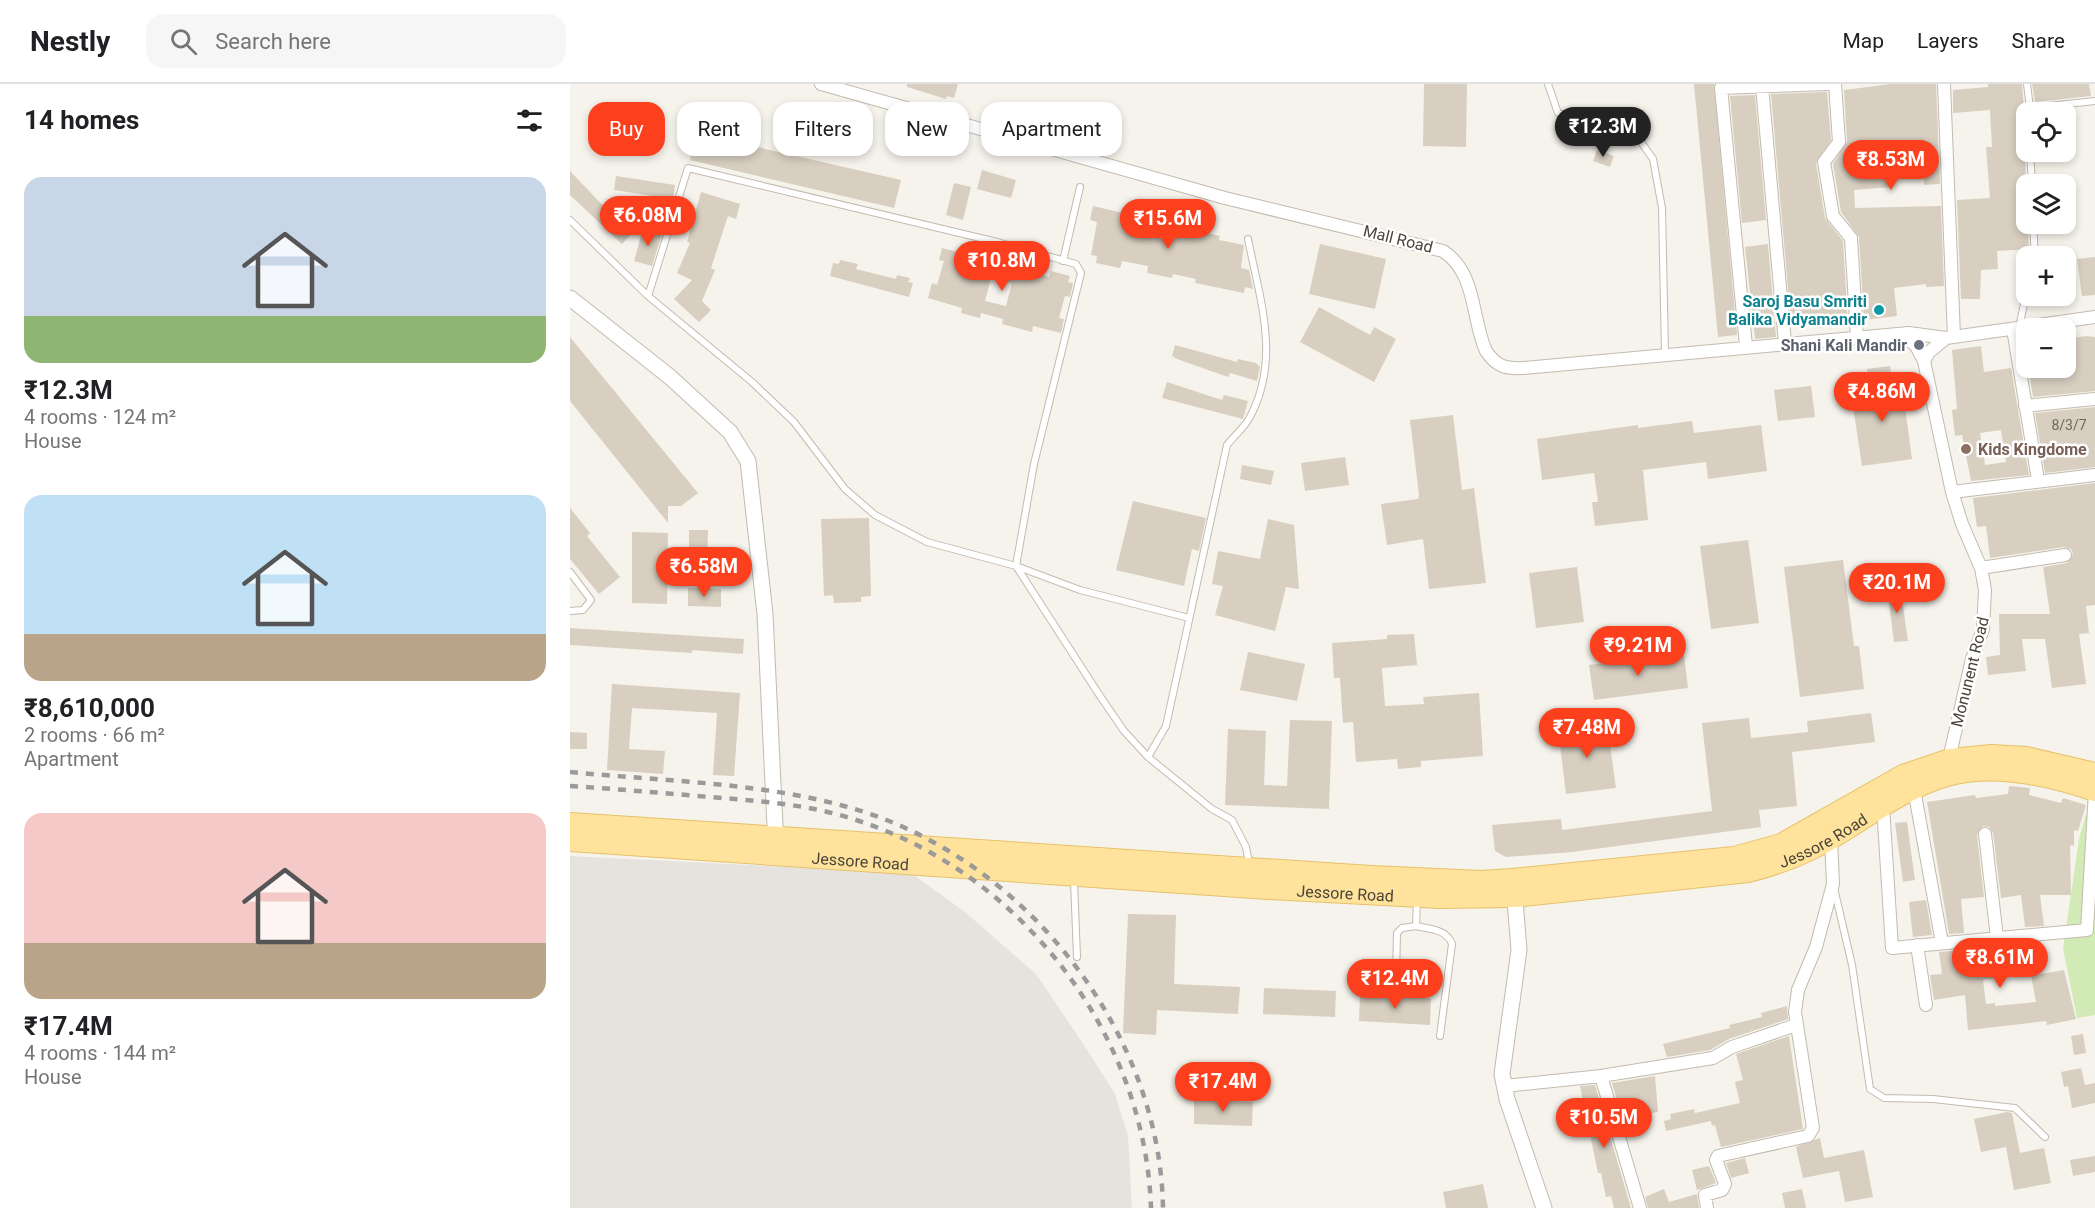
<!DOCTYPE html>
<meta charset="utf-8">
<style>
body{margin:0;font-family:Roboto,sans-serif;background:#f6f6f6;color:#202124;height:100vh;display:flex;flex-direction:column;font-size:22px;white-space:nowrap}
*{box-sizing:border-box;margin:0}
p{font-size:20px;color:#757577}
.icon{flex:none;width:33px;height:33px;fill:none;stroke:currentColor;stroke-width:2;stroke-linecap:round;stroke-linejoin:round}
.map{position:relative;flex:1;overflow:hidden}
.panel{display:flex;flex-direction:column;background:#fff;width:570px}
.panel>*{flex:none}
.guide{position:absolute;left:18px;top:18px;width:570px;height:54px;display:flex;gap:12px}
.buttons{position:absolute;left:1446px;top:18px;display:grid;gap:12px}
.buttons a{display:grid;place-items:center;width:60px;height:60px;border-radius:12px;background:#fff;box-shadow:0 3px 9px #0003;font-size:30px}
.price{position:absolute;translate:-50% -51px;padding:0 14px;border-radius:21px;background:#fc3f1d;color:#fff;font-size:20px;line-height:39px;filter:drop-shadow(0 2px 3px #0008)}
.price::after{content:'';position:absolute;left:50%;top:36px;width:18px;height:14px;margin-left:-9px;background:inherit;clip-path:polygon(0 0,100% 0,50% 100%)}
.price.selected{background:#222;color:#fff}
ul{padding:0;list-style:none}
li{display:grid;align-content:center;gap:12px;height:318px;padding:0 24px}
li span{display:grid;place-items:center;height:186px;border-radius:18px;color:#555}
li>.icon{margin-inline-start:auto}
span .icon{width:108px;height:108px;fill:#fffc;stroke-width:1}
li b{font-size:26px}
h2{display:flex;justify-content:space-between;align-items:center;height:72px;padding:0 24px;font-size:26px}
.chip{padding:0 21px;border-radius:18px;background:#fff;box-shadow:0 3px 9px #0003;font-size:21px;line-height:54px}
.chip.selected{background:#fc3f1d;color:#fff}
header{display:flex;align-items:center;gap:36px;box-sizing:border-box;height:84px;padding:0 30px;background:#fff;border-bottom:2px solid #e0e0e0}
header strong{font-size:28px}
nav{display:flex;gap:33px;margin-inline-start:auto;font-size:21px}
.search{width:420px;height:54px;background:#f6f6f6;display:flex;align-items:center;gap:15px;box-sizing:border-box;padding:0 21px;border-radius:18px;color:#757577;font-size:22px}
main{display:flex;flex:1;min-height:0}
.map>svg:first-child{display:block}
</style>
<header>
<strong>Nestly</strong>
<div class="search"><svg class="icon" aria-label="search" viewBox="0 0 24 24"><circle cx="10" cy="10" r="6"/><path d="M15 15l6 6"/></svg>Search here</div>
<nav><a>Map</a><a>Layers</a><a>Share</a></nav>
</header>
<main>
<section class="panel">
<h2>14 homes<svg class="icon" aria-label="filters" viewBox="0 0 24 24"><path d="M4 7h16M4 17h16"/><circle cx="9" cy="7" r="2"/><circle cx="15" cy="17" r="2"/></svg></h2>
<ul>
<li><span style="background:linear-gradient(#c9d6e8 75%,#8fb573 0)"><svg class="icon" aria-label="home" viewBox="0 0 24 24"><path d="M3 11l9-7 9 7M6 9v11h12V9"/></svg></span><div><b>₹12.3M</b><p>4 rooms · 124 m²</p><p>House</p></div></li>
<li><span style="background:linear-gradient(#bfe0f5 75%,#b9a48a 0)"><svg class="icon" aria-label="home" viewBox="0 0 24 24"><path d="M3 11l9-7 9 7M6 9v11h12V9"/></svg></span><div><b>₹8,610,000</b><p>2 rooms · 66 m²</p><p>Apartment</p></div></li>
<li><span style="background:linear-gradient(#f6c9c9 70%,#b9a48a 0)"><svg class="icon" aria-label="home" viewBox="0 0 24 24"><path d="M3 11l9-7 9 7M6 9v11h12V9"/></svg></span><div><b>₹17.4M</b><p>4 rooms · 144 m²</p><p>House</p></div></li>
</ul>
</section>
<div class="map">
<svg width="1525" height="1124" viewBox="0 0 1525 1124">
<rect width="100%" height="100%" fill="#f6f3ec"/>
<path fill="#e6e2dd" d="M0,772l299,15 38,-1 58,42 71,62 48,71 31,49 13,42 4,72h-562z"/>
<path fill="#d2eab5" d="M1516,730l9,7v194l-18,3 -14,-69 16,-110z"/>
<path fill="#d8cfc1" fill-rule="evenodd" d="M337,0h51l-4,14 -7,-2 -1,3 -39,-12z
M854,0h43l-1,63 -43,-1z
M1124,0h20l23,251 -19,2z
M1321,0h45l4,100 -16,1 -2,-36 -32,4 2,34 -38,3 1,18 86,-2 3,80 -18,1v-3l-32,4 3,28 -33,4 -5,-83 -18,-25 -8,-48 14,-22 -3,-52z
M1418,0h34l4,50 -2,1 5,114 -32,2 1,18 -17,1 -1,29h-19l-4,-99 33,-2 -4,-51h6l-2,-37 -37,3v-23l35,-3z
M1462,0h57l2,12 -56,6z
M1257,8l4,48 -15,23 9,55 18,23 5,84 -31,3 -1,-8 -25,3 -20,-229z
M1185,11l11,125 -24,3 -12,-127z
M126,49l205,47 -7,28 -204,-48z
M1027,66l17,6 -4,11 -17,-6z
M412,86l34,10 -5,18 -34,-9z
M0,87l40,42 1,-4 23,22 -12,13 -52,-49z
M46,92l59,9 -2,14 -59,-9z
M384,99l17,4 -8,33 -17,-5z
M131,108l39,12 -4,15 -8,-3 -17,52 4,2 -13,31 9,9 -12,12 -25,-23 18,-19 -15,-7 13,-30 -3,-1z
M523,122l127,30 -1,4 25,5 -3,23 8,2 4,19 -8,-2 -1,6 -49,-10 1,-4 -23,-5 -1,4 -25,-5 1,-7 -26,-5 -2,7 -24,-5 1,-7 -6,-1 6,-33 -7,-2z
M73,145l19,5 -10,32 -18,-5z
M750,160l66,15 -11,50 -66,-15z
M1198,160l8,93 -21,2 -10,-92z
M372,164l52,13 -1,4 22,6 1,-3 33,9 2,-6 19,5 -2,6 5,1 -3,14 -5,-1 -6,22 5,1 -3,14 -28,-7 -1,6 -30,-8 1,-5 -22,-6 -1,5 -19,-5 1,-5 -34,-10 4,-15 5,2 7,-24 -5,-1zM421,194l21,5 -6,23 -21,-5z
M1525,173v38l-13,1 -5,-37z
M270,176l18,4 -2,5 40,10 1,-4 13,3 -2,4 5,1 -4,14 -79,-21 3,-13 6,1z
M749,223l51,28 4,-8 22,12 -22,43 -74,-40z
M1516,252l9,1v54l-62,6 -4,-25 37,-4v-29z
M0,253l128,156 -17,13h-13v17l-98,-122z
M605,261l62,17 1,-3 18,4 4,4 -3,14 -27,-8 -2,4 -51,-18 -5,-3z
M1411,262l3,26 27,-4 18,107 -58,6 -9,-46 -7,1 -3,-26 5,-1 -5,-59zM1431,346l5,32 -21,3 -5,-32z
M1320,282l5,34 9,-1 8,60 -50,7 -9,-60 19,-3 -5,-34z
M597,298l55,18 2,-5 24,6 -5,18 -81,-21z
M1241,302l4,31 -37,4 -4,-31z
M1525,323v60l-50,6 -10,-60z
M883,331l9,75 12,-2 12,95 -57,6 -6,-50 -36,6 -6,-41 37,-5 1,-4 -9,-75z
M1122,337l2,12 67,-8 6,46 -59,8 -2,-17 -63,8 5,50 -53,6 -3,-24h6l-4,-29 -52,7 -5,-41 101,-14v3z
M775,373l4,28 -44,6 -4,-28z
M672,381l32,6 -3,14 -31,-6z
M1525,399v122l-9,1 3,27 -10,1 7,50 -34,4 -7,-49h-23l4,32 -38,4 -2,-18 14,-2 -1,-41h51l-7,-47 24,-4 6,-9 -2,-5 -7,-2 -74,11 -4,-32 -9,1 -4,-29z
M563,417l73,17 -7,33 -7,-2 -8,37 -68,-16z
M0,424l20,25 -3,3 33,41 -21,17 -29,-35z
M299,434l2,78 -10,1v5l-27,1 -1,-8 -9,1 -3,-77z
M698,435l26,6 5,64 -13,-2 -11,44 -60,-16 8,-29 -11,-2 6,-33 42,8z
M119,446h19l-1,32h-18z
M62,448l36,1 -1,71 -35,-1z
M1178,456l11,83 -48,6 -11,-83z
M1273,476l11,86h5l5,43 -64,8 -16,-130z
M1007,483l7,55 -48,6 -7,-55z
M1330,501l8,56 -14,1 -7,-55z
M118,504l33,1v18l-33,-1z
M0,544l174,11 -1,15 -51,-4v3l-122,-8z
M844,550l3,31 -35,3 3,38 39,-2 -1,-7 56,-4 4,63 -62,5v6l-23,2 -1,-10 -41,3 -3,-40 -10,1 -3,-45h-6l-2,-35 55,-4v-4z
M678,568l57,12 -8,37 -57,-11z
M1114,570l4,34 -94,12 -5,-35z
M42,600l128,9 -6,83 -21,-1 4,-62 -85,-5 -3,41 36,2 -2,23 -56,-4z
M1301,629l4,29 -83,10 5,54 -38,4 2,17 -189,25 -66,5 -11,-6 -3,-26 69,-6 1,11 150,-19 -10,-88 47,-5 2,20 57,-6 -1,-11z
M720,636l42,1 -3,88 -104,-4 3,-76 38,2 -2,54 23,1z
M1037,639l9,65 -50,6 -8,-65z
M0,648l17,1v16h-17z
M1439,702l21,2 -1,7 32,8 2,-5 23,7 -8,26 -4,-1v16l-4,-1 1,50h-31l4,31 -19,1 -4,-32 -20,3 -8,-65 -4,-6 -6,-1 -6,9 7,62 -23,2 3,34 -15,1 -22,-132 48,-7 1,3 32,-4z
M1337,738l8,58 -12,2 -8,-59z
M1356,816l6,35 -19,2 -4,-35z
M558,830l48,1 -2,69 66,3 -2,27 -81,-4 -1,25 -33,-2z
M1452,860l2,11 -23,5 2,17 -20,3 3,24 9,-1v3l41,-4 -5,-26 33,-6 12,49 -29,6 -1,-4 -78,9 -3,-35 -31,5 -4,-25 12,-1 -3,-22z
M694,904l72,3 -1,26 -72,-3z
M790,911l71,3 -1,27 -71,-4z
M1217,922l1,13 -59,20 -19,11 -43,7 -4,-13 67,-16 -1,-3 33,-8 -1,-4z
M1513,950l3,19 -12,2 -3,-19z
M1219,952l14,93 -82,18 -6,-22 -3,1 -1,-5 -45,10 -2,-10 7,-2 -1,-5 24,-5 1,4 45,-10 -5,-21 8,-2 -7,-26z
M1511,984l4,17 10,-2v20l-23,5 -4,-22 -4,1 -3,-15z
M1085,992l3,36 -36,6 -10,-35z
M1025,1001l36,123h-17l-3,-12 -5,1 -5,-24h-3l-18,-87z
M624,1016l59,2 -1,24 -58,-2z
M1437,1028l5,1 8,40 24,-5 7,35 -37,7 -8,-43 -25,5 -7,-33z
M1250,1054l4,20 40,-8 9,47 -28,5 -6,-31 -36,7 -7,-31z
M1525,1072v16l-22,4 -3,-16z
M1175,1074l4,15 -18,5 -5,-15z
M1139,1082l7,17 -19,7 -5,-20z
M913,1100l5,24h-42l-3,-16z
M1094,1105l5,13 28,-8 2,14h-51l-3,-11z
M1232,1105l4,19h-21l-3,-15z"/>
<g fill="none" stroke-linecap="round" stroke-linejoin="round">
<g stroke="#c2bbae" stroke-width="8">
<path id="service" d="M978,0l10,29 29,12 47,7 19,27 9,49 3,145
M1457,0l3,24 65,-7
M1460,68l2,32
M0,136l78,76 104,86 42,40 51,67 30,26 52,27 89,24 64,24 109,28
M1463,140l2,32
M678,155c12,61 33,120 2,178 -5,10 -16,19 -23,28l-61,281 -18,31 64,52 20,11 14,27 3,17
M493,177l17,-74
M78,212l40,-128 309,74 79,22 5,9 -47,191 -18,102 84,130 24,35 24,26
M1449,243l7,-32
M0,488l21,28 -8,10 -13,1
M504,796l3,77
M1264,804l18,77 18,124 14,9 49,1 82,9 30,29
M847,816l-1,26c13,3 31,3 36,18l-12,92
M826,893l1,-44 5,-5 14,-2"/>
</g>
<g stroke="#c2bbae" stroke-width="14">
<path id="minor" d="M251,0l404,114 218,53c34,22 28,67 43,100 10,15 19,18 37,17l386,-35 37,5 149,-21
M1265,0l4,58 -15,20 9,54 18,22 6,99
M1374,0l10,253
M1192,2l23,257
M1443,245l25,151
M1332,250l14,12 8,15 28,131 10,32 19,44 4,22 -2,39 -11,30 -21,91v14
M1176,262l-25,-258 107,-4
M1354,277l5,-9 17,-14
M1455,322l70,-7
M1382,408l143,-17
M1411,484l84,-13
M1344,705l28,154
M1313,722l9,142 195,-18 8,-139
M1415,750l12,104
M1347,861l9,60
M1031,992l39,132
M934,1002l97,-10 112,-18 19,-11 64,-22
M1137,1124l-2,-13 17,-5 3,-6 -9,-24 2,-4 90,-20 5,-8 -18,-116 3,-22 18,-43 17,-63 -2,-45"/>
</g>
<g stroke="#c2bbae" stroke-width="17">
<path id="tertiary" d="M0,214l100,79 60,55 18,29 17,153 11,233
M944,804l5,62 -17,124 5,25 37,109"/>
</g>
<g stroke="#e6c16a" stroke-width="22">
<g id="primary">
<path d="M0,739l801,53 111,5 30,-2 222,-22 47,-13 122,-69 47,-16 42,-4 34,2 69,16"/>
<path id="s1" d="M0,757l698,48 171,9 76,-1 233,-25c29,-7 55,-17 81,-32 40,-23 76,-53 121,-65 47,-12 101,1 145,16"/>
</g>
</g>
<use href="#service" stroke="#fff" stroke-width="6"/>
<use href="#minor" stroke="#fff" stroke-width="12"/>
<use href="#tertiary" stroke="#fff" stroke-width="15"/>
<use href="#primary" stroke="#ffe39c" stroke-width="20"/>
<path stroke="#9a9a9a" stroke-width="4.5" stroke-dasharray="8 8" stroke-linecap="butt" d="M0,688c91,9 186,10 274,34 174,46 316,220 319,402
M0,702c47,3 93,7 140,11 48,4 97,7 143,22 167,52 292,214 298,389"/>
</g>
<circle fill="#0f9aa8" stroke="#fff" stroke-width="2" cx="1309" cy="226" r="6"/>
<circle fill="#6b7280" stroke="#fff" stroke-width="2" cx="1349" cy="261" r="6"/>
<circle fill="#8d6e63" stroke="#fff" stroke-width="2" cx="1396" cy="365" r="6"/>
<g text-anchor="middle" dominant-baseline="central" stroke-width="5" stroke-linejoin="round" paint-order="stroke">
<g font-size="14" fill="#6e675b">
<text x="1499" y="341">8/3/7</text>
</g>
<g font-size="16" fill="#4b4439" stroke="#fff">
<text transform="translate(828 155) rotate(14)">Mall Road</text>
<text transform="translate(1400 588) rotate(-76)">Monunent Road</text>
<text stroke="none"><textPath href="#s1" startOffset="1263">Jessore Road</textPath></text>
<text stroke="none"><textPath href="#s1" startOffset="291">Jessore Road</textPath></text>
<text stroke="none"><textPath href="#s1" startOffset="777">Jessore Road</textPath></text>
</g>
<g font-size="16" font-weight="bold" fill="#0d838f" stroke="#fff" text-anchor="end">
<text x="1297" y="217">Saroj Basu Smriti<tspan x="1297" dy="18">Balika Vidyamandir</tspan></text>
</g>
<g font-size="16" font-weight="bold" fill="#5b616d" stroke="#fff" text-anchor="end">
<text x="1337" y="261">Shani Kali Mandir</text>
</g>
<g font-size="16" font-weight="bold" fill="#785e54" stroke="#fff" text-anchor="start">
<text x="1408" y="365">Kids Kingdome</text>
</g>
</g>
</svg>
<div class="buttons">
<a><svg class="icon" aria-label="locate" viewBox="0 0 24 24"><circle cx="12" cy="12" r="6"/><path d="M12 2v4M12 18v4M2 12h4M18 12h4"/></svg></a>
<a><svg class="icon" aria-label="layers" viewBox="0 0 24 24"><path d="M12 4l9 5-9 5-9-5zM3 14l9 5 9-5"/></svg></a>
<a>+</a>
<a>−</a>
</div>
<b class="price selected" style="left:1033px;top:74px">₹12.3M</b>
<b class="price" style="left:1321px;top:107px">₹8.53M</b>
<b class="price" style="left:78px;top:163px">₹6.08M</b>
<b class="price" style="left:598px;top:166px">₹15.6M</b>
<b class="price" style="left:432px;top:208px">₹10.8M</b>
<b class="price" style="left:1312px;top:339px">₹4.86M</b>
<b class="price" style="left:134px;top:514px">₹6.58M</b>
<b class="price" style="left:1327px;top:530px">₹20.1M</b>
<b class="price" style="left:1068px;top:593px">₹9.21M</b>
<b class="price" style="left:1017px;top:675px">₹7.48M</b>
<b class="price" style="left:1430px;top:905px">₹8.61M</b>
<b class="price" style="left:825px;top:926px">₹12.4M</b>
<b class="price" style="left:653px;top:1029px">₹17.4M</b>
<b class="price" style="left:1034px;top:1065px">₹10.5M</b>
<div class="guide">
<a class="chip selected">Buy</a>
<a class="chip">Rent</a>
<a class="chip">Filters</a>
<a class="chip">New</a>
<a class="chip">Apartment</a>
</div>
</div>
</main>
